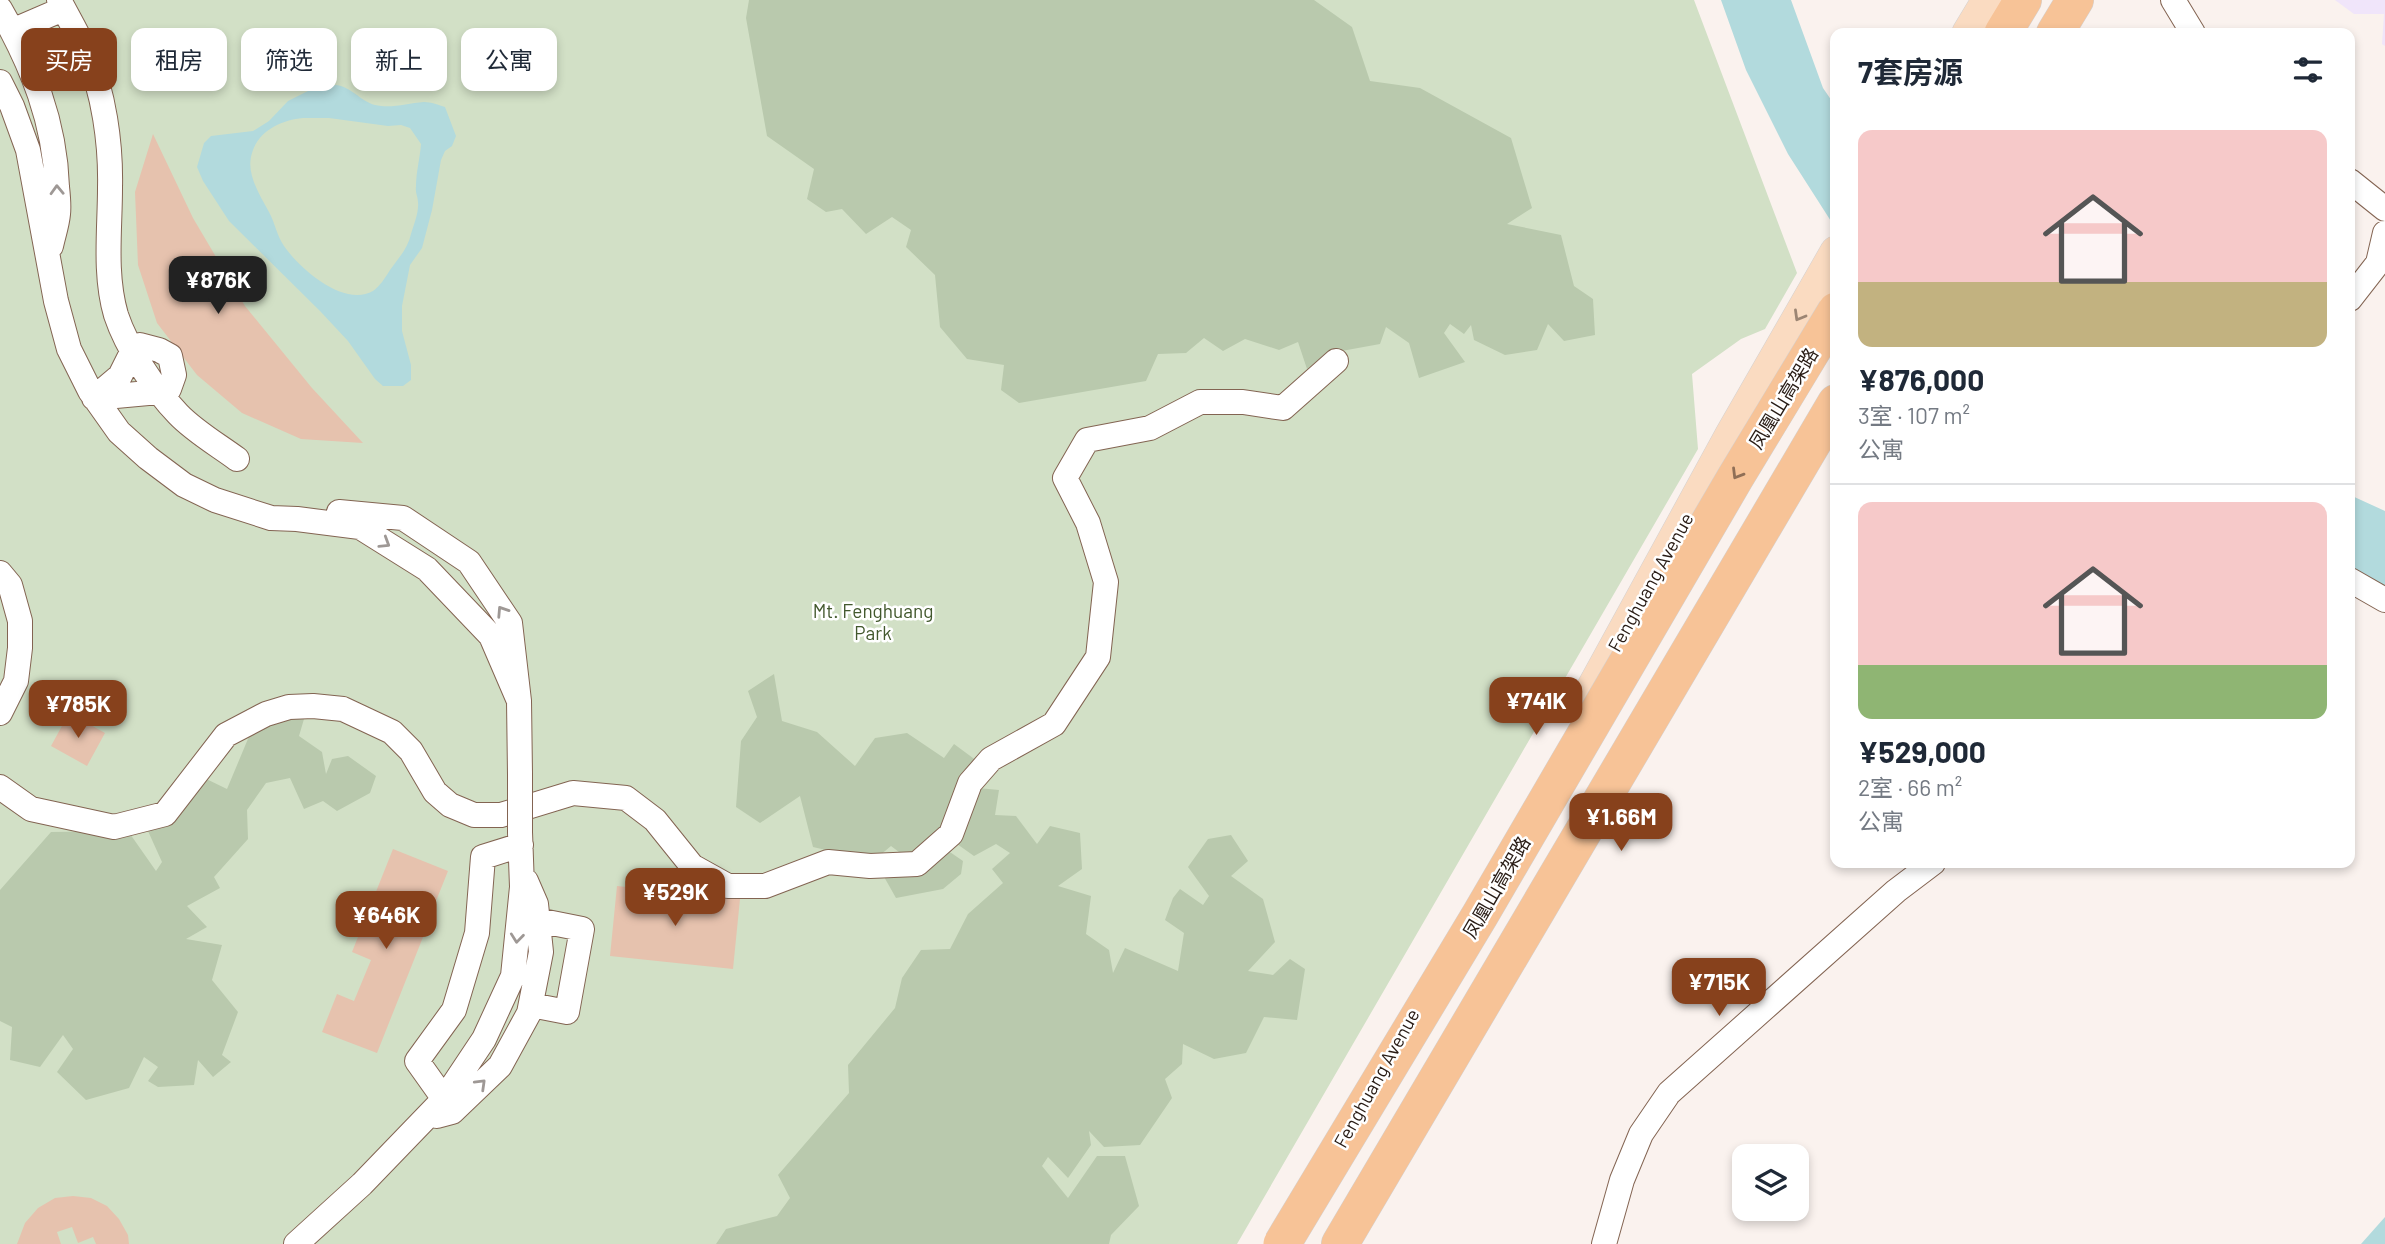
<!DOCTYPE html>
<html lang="zh">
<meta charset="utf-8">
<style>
body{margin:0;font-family:Barlow,"Noto Sans SC",sans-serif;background:#f6f6f7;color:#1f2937;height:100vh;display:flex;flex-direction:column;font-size:26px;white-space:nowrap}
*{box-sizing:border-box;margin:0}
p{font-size:23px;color:#747a83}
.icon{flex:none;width:38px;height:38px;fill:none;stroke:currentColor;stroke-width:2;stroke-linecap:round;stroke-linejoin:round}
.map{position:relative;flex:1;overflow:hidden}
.sheet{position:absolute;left:1830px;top:28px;width:525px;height:840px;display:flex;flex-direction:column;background:#fff;border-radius:14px;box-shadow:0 4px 10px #0003}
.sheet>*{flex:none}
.hud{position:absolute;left:21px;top:28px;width:665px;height:63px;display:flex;gap:14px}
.fabs{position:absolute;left:1732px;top:1144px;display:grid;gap:14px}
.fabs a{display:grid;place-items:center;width:77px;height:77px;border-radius:14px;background:#fff;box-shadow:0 4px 10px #0003;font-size:35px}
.price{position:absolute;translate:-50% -60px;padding:0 16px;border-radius:14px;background:#87411c;color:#fff;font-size:23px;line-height:46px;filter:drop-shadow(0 2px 4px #0008)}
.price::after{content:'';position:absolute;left:50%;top:42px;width:21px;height:16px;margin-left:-10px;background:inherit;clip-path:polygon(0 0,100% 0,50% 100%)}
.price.selected{background:#222;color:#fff}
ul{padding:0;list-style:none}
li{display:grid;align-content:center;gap:14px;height:371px;padding:0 28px}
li+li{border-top:2px solid #e0e1e3}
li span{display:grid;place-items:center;height:217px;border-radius:14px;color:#555}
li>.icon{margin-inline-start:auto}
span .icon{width:126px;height:126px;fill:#fffc;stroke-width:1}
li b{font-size:30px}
h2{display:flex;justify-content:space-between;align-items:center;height:84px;padding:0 28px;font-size:30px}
.tag{padding:0 24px;border-radius:14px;background:#fff;box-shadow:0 4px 10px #0003;font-size:24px;line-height:63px}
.tag.selected{background:#87411c;color:#fff}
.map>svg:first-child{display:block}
</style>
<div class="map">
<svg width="2385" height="1244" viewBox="0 0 2385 1244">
<rect width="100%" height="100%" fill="#faf2ee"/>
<path fill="#f0e5fa" d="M2335,0h50v46l-3,-2 2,-30h-30z"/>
<path fill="#d2e0c6" d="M0,0h1694l103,273 -32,56 -24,10 -49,35 6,75 -461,795h-1237z"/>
<path fill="#b9c9ad" d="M749,0h565l38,27 18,54 50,7 91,50 21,70 -25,16 54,11 13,51 19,13 2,36 -31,6 -16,-17 -11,26 -32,5 -31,-15 -3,-15 -7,9 -14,-10 -6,9 21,29 -46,16 -10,-35 -23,-16 -6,17 -55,10 -18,15 -9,-27 -19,8 -34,-11 -22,12 -19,-13 -18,15 -28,1 -12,27 -127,22 -18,-13 3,-25 -37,-6 -27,-32 -5,-52 -29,-28 5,-17 -19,-13 -26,17 -24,-25 -16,3 -19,-13 7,-30 -47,-33 -21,-118z
M774,674l8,47 35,11 38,34 20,-28 32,-5 37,25 10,-14 23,17 -10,26 32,3 -4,25 21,1 21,28 13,-18 30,7 2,36 -24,17 33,10 -5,38 23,16 4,23 12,-25 53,23 6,-38 -19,-13 8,-22 7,-9 23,16 6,-9 -21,-29 20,-28 23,-4 17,26 -17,15 32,23 12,43 -27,29 25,4 17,-16 15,10 -8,51 -33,-3 -18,36 -32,6 -31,-15 -1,20 -17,15 7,19 -32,47 -36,2 -15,-16 2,14 -23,33 -20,-21 -6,9 26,32 29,-42h28l14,50 -28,29 -2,9h-393l10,-15 51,-13 13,-18 -12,-23 71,-82 -1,-28 47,-57 7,-30 19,-28 29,-1 18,-35 35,-31 -11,-14 18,-16 -14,-9 -22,12 -24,-17 -6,9 19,13 -2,13 -18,15 -47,9 -13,-23 16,-23 -8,-6 -18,15 -60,-14 -13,-51 -40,27 -24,-16 5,-66 16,-24 -9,-26z
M258,715l46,4 -5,17 23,16 4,22 6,-15 16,-3 28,20 -6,17 -33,18 -14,-10 -19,8 -14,-31 -24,5 -19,27 1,29 -34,38 6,11 -33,18 20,21 -21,12 36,6 -10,35 26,32 -16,43 9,7 -18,15 -15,-17 -4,25 -36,2 -10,-6 10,-14 -14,-10 -15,31 -43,12 -29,-28 16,-23 -10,-14 -23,32 -30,-7 2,-33 -12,-6v-131l51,-58 77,-1 28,40 6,-9 -19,-42 53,-46 31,15z"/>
<path fill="#b2dadd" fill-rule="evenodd" d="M1721,0h70l32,88 13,19v122l-48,-75 -42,-84z
M336,85c16,2 24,16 39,20 17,4 32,-2 49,-3 7,0 15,3 21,5l11,29 -4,10 -7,5 -4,9 -9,50 -10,38 -12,17 -8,41v25l9,34v15l-8,6h-20l-8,-7 -27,-38 -28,-30 -91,-90 -26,-40 -6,-14 7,-24 7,-7 42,-5 16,-10 19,-20 20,-10zM303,118h26l59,8 13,-1 9,3 11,16c-1,14 -5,28 -5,43 -1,5 2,10 2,15 1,10 -4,22 -7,32 -3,14 -13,25 -21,36 -5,8 -10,16 -17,21 -29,17 -74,-23 -89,-45 -7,-10 -9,-23 -15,-34 -9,-16 -22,-37 -18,-55 5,-25 29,-37 52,-39z
M2350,495l35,16v75l-35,-18z
M2385,1217v27h-24z"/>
<path fill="#e6c2ae" d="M153,134l40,84 52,88 67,82 51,55 -62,-4 -59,-26 -45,-38 -40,-52 -19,-58 -3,-73z
M69,713l36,20 -18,33 -36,-20z
M393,849l55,22 -12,30 -21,-8 -6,15 22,9 -54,136 -55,-21 15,-38 17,7 17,-41 -19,-8z
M617,886l123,13 -7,70 -123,-13z
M73,1196l18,2 16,8 12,13 9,16 1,9h-33l-3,-7 -15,6 -6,-16 -15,5 4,12h-44l8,-21 13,-15 17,-10z"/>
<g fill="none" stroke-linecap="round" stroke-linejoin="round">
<g stroke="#836452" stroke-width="26">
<path id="minor" d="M59,0c9,17 19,34 27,52 18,40 25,92 24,136 0,41 -6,86 6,127 11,33 38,74 62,99 16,17 40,31 59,45
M2173,0l20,33
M0,9c32,56 55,113 57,178 1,9 2,19 1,27 -1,11 -5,22 -7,32
M12,31l51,-22
M0,82l12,24 16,44 28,151 13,48 21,42 29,41 29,26 36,27 31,15 56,18 26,1 63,8 67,42 64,67 28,65
M2350,181l35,28
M2350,299l28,-36 7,-30
M140,345l19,5 11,6 4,19 -5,14 -10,3 -65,6 26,-22 13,-26z
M339,512l64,6 66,44 41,61 9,78 1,73
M0,573l10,12 10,36v27l-4,33 -16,32
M2350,580l35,20
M0,787l31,22 83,18 51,-13 61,-79 40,-21 23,-7 24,-1 30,3 49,23 19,19 24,41 15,13 24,10h27l72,-22 53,5 29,22 37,46 36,20h37l63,-24 42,4 47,-2 34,-30 19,-51 21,-24 63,-35 44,-67 8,-75 -18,-59 -23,-45 22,-38 63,-12 50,-26h43l40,6 53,-47
M531,1005l36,7 15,-83 -45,-9
M444,1099l-27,-38 37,-51 23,-77 6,-76 38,-12
M437,1116l15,-4 48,-46 29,-53 12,-61 -5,-48 -10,-23
M296,1244l66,-60 82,-85 40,-60 29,-63 9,-89 -2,-55
M1604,1244l18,-64 19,-46 28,-41 227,-202 37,-28"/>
</g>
<g stroke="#d4d1d0" stroke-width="33">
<path id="major" d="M1968,33l20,-33
M1591,691l140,-256 105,-183"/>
</g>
<g stroke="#d4d1d0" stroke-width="38">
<path id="highway" d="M2003,33l20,-33
M2055,33l20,-33
M1340,1244l496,-841"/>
</g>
<use href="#minor" stroke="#fff" stroke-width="24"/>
<use href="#major" stroke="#fadbc1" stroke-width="32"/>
<use href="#highway" stroke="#f7c397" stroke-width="37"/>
<g stroke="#836452" stroke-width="26" stroke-linecap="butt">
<path id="minor-bridge" d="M520,774v58"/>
</g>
<g stroke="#d4d1d0" stroke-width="38" stroke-linecap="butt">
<path id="highway-bridge" d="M1282,1244l198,-329 255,-437 101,-167"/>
</g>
<use href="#minor-bridge" stroke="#fff" stroke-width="24"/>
<use href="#highway-bridge" stroke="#f7c397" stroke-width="37"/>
</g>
<defs><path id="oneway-chevron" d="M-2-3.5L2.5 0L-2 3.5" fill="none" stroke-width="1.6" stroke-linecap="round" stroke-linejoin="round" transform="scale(1.75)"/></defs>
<g stroke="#9e9895">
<use href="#oneway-chevron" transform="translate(57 190) rotate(-92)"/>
<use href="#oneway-chevron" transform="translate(385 543) rotate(32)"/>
<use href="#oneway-chevron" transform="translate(502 611) rotate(-123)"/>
<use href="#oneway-chevron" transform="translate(517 938) rotate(96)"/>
<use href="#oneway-chevron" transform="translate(481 1084) rotate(-44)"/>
</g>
<use stroke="#9c8573" href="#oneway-chevron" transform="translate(1799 316) rotate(120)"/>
<use stroke="#906f56" href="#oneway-chevron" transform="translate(1737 474) rotate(121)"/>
<g text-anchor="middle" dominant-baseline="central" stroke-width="5" stroke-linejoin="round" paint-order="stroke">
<g font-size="19" fill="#281b14" stroke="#fff">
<text transform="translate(1783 398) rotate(-59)">凤凰山高架路</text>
<text transform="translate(1650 582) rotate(-61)">Fenghuang Avenue</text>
<text transform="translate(1496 887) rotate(-60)">凤凰山高架路</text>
<text transform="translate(1376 1078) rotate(-61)">Fenghuang Avenue</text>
</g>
<g font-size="19" fill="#42582d" stroke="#fff">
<text x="873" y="610">Mt. Fenghuang<tspan x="873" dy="22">Park</tspan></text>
</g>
</g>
</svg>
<div class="fabs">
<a><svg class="icon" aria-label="layers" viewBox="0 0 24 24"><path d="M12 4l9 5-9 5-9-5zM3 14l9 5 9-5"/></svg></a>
</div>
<b class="price selected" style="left:218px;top:316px">¥876K</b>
<b class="price" style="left:1536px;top:737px">¥741K</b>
<b class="price" style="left:78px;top:740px">¥785K</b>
<b class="price" style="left:1621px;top:853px">¥1.66M</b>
<b class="price" style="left:675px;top:928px">¥529K</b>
<b class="price" style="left:386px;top:951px">¥646K</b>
<b class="price" style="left:1719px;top:1018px">¥715K</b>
<div class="hud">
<a class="tag selected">买房</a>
<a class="tag">租房</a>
<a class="tag">筛选</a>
<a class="tag">新上</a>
<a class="tag">公寓</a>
</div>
<section class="sheet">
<h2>7套房源<svg class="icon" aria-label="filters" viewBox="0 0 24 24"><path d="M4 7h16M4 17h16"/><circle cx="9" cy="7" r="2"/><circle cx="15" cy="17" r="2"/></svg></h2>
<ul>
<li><span style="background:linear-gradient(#f6c9c9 70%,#c2b280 0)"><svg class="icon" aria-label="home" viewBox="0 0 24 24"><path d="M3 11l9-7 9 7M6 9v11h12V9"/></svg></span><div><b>¥876,000</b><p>3室 · 107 m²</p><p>公寓</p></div></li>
<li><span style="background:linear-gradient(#f6c9c9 75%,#8fb573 0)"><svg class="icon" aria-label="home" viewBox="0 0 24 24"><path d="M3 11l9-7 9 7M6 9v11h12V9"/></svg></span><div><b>¥529,000</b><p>2室 · 66 m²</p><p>公寓</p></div></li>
</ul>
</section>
</div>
